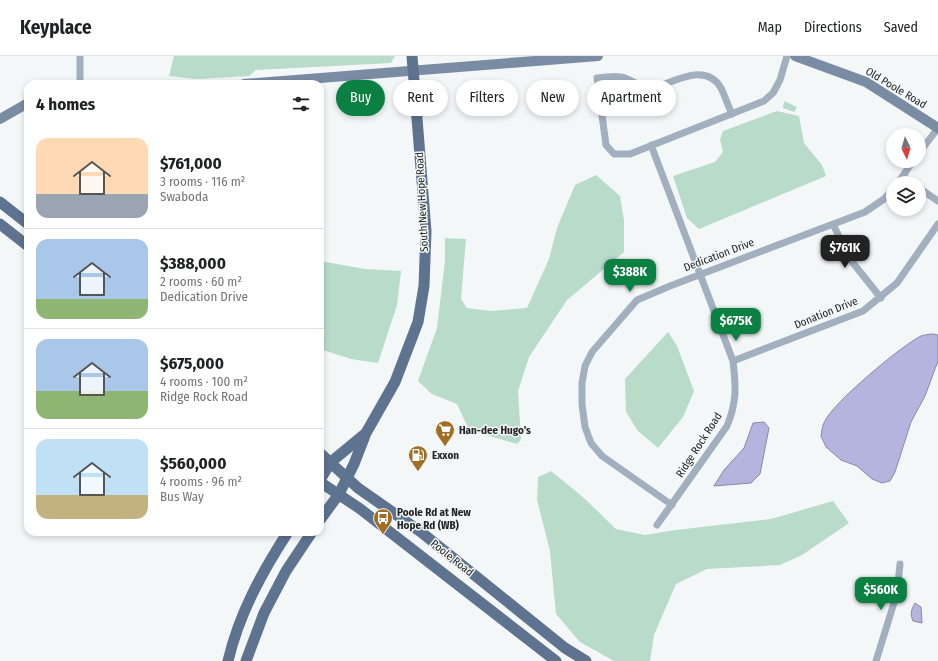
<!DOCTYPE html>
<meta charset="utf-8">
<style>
body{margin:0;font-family:"Fira Sans Condensed",sans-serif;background:#f2f2f2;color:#202124;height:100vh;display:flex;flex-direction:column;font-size:15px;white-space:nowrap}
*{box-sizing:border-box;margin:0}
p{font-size:13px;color:#757577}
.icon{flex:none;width:22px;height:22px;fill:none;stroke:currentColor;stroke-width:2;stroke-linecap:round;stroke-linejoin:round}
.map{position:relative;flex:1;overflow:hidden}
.drawer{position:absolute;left:24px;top:24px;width:300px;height:456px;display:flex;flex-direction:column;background:#fff;border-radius:12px;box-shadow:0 2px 6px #0003}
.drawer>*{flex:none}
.hud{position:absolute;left:336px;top:24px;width:380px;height:36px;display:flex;gap:8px}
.needle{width:26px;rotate:175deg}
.fabs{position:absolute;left:886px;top:72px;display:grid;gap:8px}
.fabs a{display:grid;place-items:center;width:40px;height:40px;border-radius:50%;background:#fff;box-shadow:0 2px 6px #0003;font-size:20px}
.price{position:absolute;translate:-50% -34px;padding:0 9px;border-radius:8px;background:#0b8043;color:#fff;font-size:13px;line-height:26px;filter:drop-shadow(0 1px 2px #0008)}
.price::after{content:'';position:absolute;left:50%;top:24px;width:12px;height:9px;margin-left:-6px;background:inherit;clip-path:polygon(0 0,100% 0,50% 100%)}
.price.current{background:#222;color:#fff}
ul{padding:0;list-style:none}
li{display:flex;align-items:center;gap:12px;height:100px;padding:0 12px}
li+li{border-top:1px solid #e0e0e0}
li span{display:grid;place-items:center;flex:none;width:112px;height:80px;border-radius:12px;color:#555}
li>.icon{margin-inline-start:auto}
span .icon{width:48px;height:48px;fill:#fffc;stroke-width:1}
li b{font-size:17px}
h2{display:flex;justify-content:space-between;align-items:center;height:48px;padding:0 12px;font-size:17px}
.tag{padding:0 14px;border-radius:18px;background:#fff;box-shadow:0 2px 6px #0003;font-size:14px;line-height:36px}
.tag.current{background:#0b8043;color:#fff}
header{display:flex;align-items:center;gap:24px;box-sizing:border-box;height:56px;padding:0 20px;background:#fff;border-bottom:1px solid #e0e0e0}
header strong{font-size:19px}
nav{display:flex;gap:22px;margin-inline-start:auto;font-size:14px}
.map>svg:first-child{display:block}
</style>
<header>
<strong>Keyplace</strong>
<nav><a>Map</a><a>Directions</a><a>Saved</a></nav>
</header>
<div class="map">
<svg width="938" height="605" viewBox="0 0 938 605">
<rect width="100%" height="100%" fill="#f4f7f8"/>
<path fill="#b8dbca" d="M174,0h221l-4,7 -135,7 -7,6 -52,3 -28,-3z
M784,45l13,6 -3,5 -11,-4z
M777,55l22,5 5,27 18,22 4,11 -127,53 -12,-11 -14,-42 42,-14 8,-10 -3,-13 3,-8z
M596,119l24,21 4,25v31l-57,48 -38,57 -11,34 3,49 -4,4 -48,-14 -12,-26 -25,-10 -14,-13 19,-53 8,-67v-23l21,1 -5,60 6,9 23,3 37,-3 22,-49 8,-31 18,-43z
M320,205l45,8 36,2 -4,34 -19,58 -27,-4 -31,-10z
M668,276l9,14 17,45 -11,26 -25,31 -20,-17 -12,-19 -1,-33z
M551,415l33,27 32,31 29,6 31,-5 95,-11 62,-18 16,22 -47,32 -22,10 -73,4 -31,15 -22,51 -4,26h-36l-34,-19 -24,-28 -6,-63 -13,-51 1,-23z"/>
<path fill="#b4b4df" stroke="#8889a7" d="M933,278l5,1v26l-13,35 -14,26 -16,50 -5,9 -8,2 -10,-4 -15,-13 -16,-6 -15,-13 -5,-11c1,-5 1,-11 4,-15 8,-18 77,-76 96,-85 3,-1 8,-2 12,-2z
M764,366l5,6 -9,46 -9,9 -37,3 10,-16 20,-22 9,-25z
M915,547l6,4 1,16 -9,-2c-3,-7 -2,-11 2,-18z"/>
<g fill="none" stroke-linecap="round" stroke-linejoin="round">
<path stroke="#a2afbf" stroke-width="7" d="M80,28v-28
M732,58c-4,-8 -7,-18 -11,-26 -16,-28 -50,-4 -73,2 -23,-13 -24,-16 -51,-12l9,67 8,9h16l134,-53 9,-8 7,-13 7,-24
M651,89l82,216c3,26 4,41 -6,65l-70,99
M919,97l19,-25
M903,120l9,7
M898,127l15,-22
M919,132l19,13
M833,168l16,34 32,40
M733,305l130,-50 34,-28 41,-59
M672,449l-70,-49 -11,-13 -6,-16 -3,-23v-21l3,-17 7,-14 45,-52 33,-14 195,-74 19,-13 9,-10
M876,605l21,-68 3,-29"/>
<path stroke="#7a8ca4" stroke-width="10" d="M795,0l71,26 72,46
M244,28l354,-28
M0,63l28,-16"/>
<path stroke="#5d7390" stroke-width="11" d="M0,146l28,22
M0,168l28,22
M320,397l38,35 63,44 144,116 21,13
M320,424l11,-18 35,-29
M320,426l39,26 197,153
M320,464l19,-26 15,-30 12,-31 29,-51 23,-60 6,-36 2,-55 -14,-175
M228,605c11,-47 34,-89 60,-129
M246,605l18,-48 22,-42 26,-39"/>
</g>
<defs>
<g id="supermarket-pin" transform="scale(1)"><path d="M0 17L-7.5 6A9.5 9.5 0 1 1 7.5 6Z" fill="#a06f24" stroke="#f4f7f8"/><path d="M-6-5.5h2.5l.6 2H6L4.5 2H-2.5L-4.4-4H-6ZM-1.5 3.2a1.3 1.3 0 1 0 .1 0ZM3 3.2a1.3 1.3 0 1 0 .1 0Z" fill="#fff"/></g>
<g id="fuel-pin" transform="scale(1)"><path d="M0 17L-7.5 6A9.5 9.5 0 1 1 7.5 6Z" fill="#a06f24" stroke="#f4f7f8"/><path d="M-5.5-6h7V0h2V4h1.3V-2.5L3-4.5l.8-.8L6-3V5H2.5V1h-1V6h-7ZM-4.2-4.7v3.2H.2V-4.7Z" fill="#fff"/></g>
<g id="bus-pin" transform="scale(1)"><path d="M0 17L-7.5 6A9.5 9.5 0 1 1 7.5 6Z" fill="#a06f24" stroke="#f4f7f8"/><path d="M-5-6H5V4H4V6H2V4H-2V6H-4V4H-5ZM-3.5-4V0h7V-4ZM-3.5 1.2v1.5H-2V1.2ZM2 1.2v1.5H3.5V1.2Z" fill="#fff"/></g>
</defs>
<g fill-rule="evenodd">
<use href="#supermarket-pin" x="445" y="374"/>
<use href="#fuel-pin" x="418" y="399"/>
<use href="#bus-pin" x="383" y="462"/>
</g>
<g text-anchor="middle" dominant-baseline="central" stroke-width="3" stroke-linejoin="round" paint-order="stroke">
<g font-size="11" fill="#232424" stroke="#f4f7f8">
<text transform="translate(896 32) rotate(31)">Old Poole Road</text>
<text transform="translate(422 146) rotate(-93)">South New Hope Road</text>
<text transform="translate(719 199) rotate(-21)">Dedication Drive</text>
<text transform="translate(826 257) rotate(-22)">Donation Drive</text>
<text transform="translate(699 389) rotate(-57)">Ridge Rock Road</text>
<text transform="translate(452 502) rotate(39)">Poole Road</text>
</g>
<g font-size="11" font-weight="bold" fill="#232424" stroke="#f4f7f8" text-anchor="start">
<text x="459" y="374">Han-dee Hugo's</text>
<text x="432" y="399">Exxon</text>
<text x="397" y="456">Poole Rd at New<tspan x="397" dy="13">Hope Rd (WB)</tspan></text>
</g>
</g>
</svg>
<div class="fabs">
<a><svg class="needle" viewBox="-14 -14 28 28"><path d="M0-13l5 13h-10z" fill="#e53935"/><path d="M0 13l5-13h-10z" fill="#757577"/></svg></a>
<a><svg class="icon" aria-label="layers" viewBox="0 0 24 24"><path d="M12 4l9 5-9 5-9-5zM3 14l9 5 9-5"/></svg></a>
</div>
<b class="price current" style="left:845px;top:213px">$761K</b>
<b class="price" style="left:630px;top:237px">$388K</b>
<b class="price" style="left:736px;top:286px">$675K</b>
<b class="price" style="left:881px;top:555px">$560K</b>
<div class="hud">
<a class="tag current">Buy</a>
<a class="tag">Rent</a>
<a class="tag">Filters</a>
<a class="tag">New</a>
<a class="tag">Apartment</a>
</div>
<section class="drawer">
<h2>4 homes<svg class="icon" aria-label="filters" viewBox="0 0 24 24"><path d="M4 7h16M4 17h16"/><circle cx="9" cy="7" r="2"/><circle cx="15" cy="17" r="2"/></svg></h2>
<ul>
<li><span style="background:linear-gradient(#ffd9b3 70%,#9aa5b1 0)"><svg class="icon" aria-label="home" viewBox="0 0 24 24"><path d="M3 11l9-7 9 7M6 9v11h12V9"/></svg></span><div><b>$761,000</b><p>3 rooms · 116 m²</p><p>Swaboda</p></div></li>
<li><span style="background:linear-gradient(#a9c7e8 75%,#8fb573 0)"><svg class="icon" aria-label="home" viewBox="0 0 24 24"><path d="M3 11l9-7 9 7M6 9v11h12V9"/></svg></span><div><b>$388,000</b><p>2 rooms · 60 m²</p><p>Dedication Drive</p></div></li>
<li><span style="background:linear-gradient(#a9c7e8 65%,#8fb573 0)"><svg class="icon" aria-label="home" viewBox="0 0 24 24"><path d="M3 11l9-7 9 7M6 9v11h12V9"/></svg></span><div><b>$675,000</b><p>4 rooms · 100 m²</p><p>Ridge Rock Road</p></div></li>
<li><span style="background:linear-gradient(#bfe0f5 70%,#c2b280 0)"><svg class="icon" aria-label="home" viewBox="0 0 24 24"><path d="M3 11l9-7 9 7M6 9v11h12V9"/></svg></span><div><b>$560,000</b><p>4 rooms · 96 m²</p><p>Bus Way</p></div></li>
</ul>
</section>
</div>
